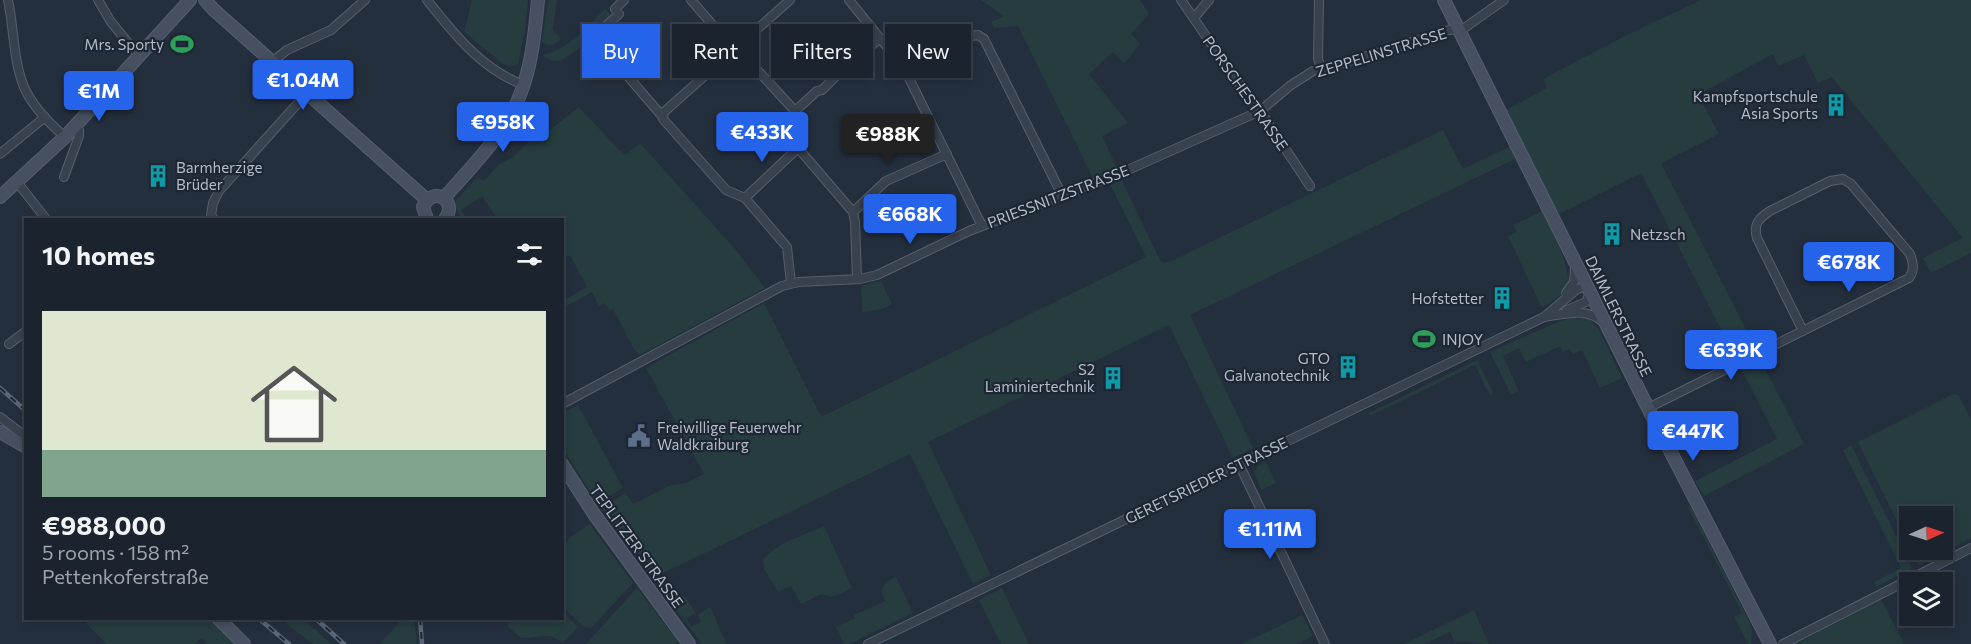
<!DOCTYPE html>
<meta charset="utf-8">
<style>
body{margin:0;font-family:Commissioner,sans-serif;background:#282f3a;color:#f1f3f6;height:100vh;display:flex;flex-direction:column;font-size:22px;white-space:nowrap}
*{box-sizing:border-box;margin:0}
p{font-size:20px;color:#a0a4aa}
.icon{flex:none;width:33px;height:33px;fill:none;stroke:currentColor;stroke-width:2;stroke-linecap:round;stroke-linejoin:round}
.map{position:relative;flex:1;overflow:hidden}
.panel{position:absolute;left:24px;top:218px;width:540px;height:402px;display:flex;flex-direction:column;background:#1b232e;border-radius:0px;box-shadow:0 3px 9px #0003,0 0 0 2px #39404a}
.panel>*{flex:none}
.banner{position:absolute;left:582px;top:24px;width:570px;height:54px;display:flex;gap:12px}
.needle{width:39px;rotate:87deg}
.controls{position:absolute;left:1899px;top:506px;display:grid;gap:12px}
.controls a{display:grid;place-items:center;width:54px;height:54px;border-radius:0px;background:#1b232e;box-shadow:0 3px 9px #0003,0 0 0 2px #39404a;font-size:30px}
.price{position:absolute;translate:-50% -51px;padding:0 14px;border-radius:6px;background:#2563eb;color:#fff;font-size:20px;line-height:39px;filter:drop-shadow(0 2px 3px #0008)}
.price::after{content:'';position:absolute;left:50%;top:36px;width:18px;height:14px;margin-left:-9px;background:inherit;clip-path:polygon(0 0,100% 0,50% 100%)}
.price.on{background:#222;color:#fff}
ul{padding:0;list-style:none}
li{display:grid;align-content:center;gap:12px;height:318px;padding:0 18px}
li span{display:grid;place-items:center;height:186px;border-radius:0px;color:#555}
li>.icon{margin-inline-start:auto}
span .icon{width:108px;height:108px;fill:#fffc;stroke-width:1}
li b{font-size:26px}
h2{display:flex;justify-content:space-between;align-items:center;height:72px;padding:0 18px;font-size:26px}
.pill{padding:0 21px;border-radius:0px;background:#1b232e;box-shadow:0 3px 9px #0003,0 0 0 2px #39404a;font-size:21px;line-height:54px}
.pill.on{background:#2563eb;color:#fff}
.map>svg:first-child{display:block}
</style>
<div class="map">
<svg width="1971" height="644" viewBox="0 0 1971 644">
<rect width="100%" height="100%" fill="#242f3e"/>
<path fill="#263c3f" d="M472,0h56l-3,30 -7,34 -5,2 -9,-1 -40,-33z
M548,0h9l-4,30 8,9c-6,6 -11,8 -19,3z
M981,0h159l8,12v3l-17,19 9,9 -16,21 -11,-12 -24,22 39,49 -26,13 15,32 -24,10 -75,-152 -24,2 -3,-6 13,-6z
M1701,0h270v253l-40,20 -8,-15 40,-20 -131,-161 -14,6 -14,-28 -26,11 -5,-12 -75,41 21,39 -58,29 92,180 -20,10 -92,-180 -82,41 -53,-104 41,-22 -4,-9 80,-42z
M605,9l7,8c-11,10 -39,40 -52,43 -6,2 -13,-1 -18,-5 25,-4 45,-29 63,-46z
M579,107l40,43 7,5 14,-12 95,106 30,39 -125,67 -5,-4 -22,-42 -4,1 -4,-7 -6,3 -7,-14 -29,16v-7l24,-14 -16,-30 -8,-3 -1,-35h-65l-15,-23 -21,14 6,9h-6l-5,-11v-8l19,-20 4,-2 5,3 15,-17 13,-6 19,-19 20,-10z
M1443,130l20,39 48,-23 6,12 -327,157 63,133 -20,10 -64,-133 -241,117 63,133 -18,9 -63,-130 -257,124 -52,-70 25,-15 7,11 38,-19 15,-2 18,-9 -58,-106 118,-65 57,114 325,-160 -36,-73 11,-5 39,81 4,3 5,-1z
M1542,211l21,45 6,24 -9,16 -18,12 -34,-72 9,-4 -4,-7z
M881,281l11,23 -10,5 -20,3 -1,-26z
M1571,318l18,1 9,9 24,50 -22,10 -18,-38 -9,4 -3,-5 -7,3 -3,-6 -34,16 -7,-14 -16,8 16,35 -8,4 -21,-43 68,-30z
M1760,359l44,85 -100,52 -9,-15 82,-42 -36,-71z
M1477,360l16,32 -3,4 -15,-31 -105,51 -1,-3z
M1953,394l6,2 12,24v118l-52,27 -8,-16h31v-33h-32l-1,30 -51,-104z
M578,405l45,83 -26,15 -34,-55v-35z
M1851,445l61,123 -36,19 -2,-5 27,-14 -58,-118z
M1266,462l10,21 -15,7 -7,-18 4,-6z
M1690,506l57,111 5,13 -1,14h-3l-14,-27 8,-4 -54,-106z
M590,524l43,59 -42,45 -7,-1 -22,-21 1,-60 8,-9z
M824,526l28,62 -19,9 -12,-3 -20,10 -10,-18 -13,6 -14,-23 -1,-9c14,-18 42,-25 61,-34z
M896,577l17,36 -64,31h-5l-8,-17 19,-9 -1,-3 31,-14 -4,-9 5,-10z
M637,588l41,53 -3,3h-89z
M1002,588l27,56h-28l-22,-44z
M679,594l7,4 10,15 -10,5 5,9 10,-5 -3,-7 12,-8c7,13 10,25 17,37h-25l-35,-47z
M1881,599l23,45h-106l4,-3z
M1474,610l15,34c-11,0 -25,-4 -34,-2l-5,-10 -26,12h-20z
M563,612l15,15 -15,16c-17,-13 -23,-4 -42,-5l-14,-12 4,-8h51z
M1302,615l11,21 -17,8h-54z
M84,618h127l27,26h-31l-5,-6 -7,6h-89l-19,-20z
M279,618h23l29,26h-18z
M403,618h11l3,26h-37z"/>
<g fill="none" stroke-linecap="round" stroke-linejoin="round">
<g stroke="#565f6c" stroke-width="10">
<path id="street" d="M8,0c6,28 5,60 16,87 8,19 25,36 41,50
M98,0l13,22 28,34
M427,0c27,34 55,70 97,85
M624,0l-9,9 4,5 -25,23 68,79
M691,0l20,23v7l20,22
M790,0l-126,112 -1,7 63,71 19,8 42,49 4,36
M849,0l55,68 78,158
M1181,0l72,104 7,7 50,75
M1319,0l-1,59 3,9
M1194,18l15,-18
M737,48l58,63 2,7 1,30 55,64 2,10 2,57
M272,62l15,-12 44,-20 34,-30
M904,68l67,-32 7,-1 6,4 78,156
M795,111l22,-20 5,-1 29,-29 4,-1 25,-22
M0,154l45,-37
M64,177l15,-41v-6l-4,-5
M17,182l29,37
M745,198l53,-50
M853,212l33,-31 61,-27
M214,219l-3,-4 2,-12 6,-12 88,-98
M1566,293l8,-11 1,-15
M1567,310l19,-8 4,-9
M1544,317c21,-3 42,-10 59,5
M9,344l17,-13
M562,404l220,-118 17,-4 61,-3 17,-4 92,-44 152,-58 139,-62 31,-26 22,-14 65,-18 71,-23 14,-1 41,-29
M1648,408l261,-130c6,-8 4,-16 1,-24l-59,-70 -8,-5 -13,2 -60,30c-11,7 -17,13 -13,27l46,93
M0,417l26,20
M1239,464l86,180
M868,644l676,-327 32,-27 10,-5
M1783,644l188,-96"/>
</g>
<g stroke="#565f6c" stroke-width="14">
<path id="secondary" d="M205,0l9,10 213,190
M1444,0l204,408 122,236
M0,197l65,-60 125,-137
M444,198c28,-32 60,-63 76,-103 12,-30 15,-64 18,-95
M427,219l-4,-12c9,-22 36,-7 22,12
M0,432l26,15
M562,464l32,50 95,130
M218,618l26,26"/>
</g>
<use href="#street" stroke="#38414e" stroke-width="8"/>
<use href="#secondary" stroke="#465061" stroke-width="12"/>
<g stroke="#5a6575" stroke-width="4.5">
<path id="rail" d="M0,388l26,23
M258,618l31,26
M315,618l29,26
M420,618l2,26"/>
</g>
<use href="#rail" stroke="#1d2633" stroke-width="2" stroke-dasharray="7" stroke-linecap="butt"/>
</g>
<defs>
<g id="stadium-bare" transform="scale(1.8)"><path d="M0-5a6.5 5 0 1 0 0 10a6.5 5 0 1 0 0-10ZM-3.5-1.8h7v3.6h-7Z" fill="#2e9e5b" stroke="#1d2633" stroke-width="2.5" paint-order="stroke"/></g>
<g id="building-bare" transform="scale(1.8)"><path d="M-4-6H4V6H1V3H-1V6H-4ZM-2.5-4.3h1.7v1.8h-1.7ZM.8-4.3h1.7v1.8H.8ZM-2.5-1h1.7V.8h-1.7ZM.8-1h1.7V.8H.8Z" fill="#0f9aa8" stroke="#1d2633" stroke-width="2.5" paint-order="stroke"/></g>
<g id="civic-bare" transform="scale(1.8)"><path d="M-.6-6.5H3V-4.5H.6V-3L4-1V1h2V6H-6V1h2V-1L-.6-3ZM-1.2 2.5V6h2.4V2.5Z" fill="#5c6f8a" stroke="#1d2633" stroke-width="2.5" paint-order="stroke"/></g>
</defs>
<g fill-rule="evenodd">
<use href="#stadium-bare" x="182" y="44"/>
<use href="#building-bare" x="1836" y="105"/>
<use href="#building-bare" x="158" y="176"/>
<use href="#building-bare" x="1612" y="234"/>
<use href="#building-bare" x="1502" y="298"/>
<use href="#stadium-bare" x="1424" y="339"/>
<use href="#building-bare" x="1348" y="367"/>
<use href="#building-bare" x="1113" y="378"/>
<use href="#civic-bare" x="639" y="436"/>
</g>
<g text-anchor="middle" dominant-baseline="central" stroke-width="4.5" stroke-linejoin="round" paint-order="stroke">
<g font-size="15" fill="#b4bcc9" stroke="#1d2633" text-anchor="end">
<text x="164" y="44">Mrs. Sporty</text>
<text x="1818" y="96">Kampfsportschule<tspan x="1818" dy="17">Asia Sports</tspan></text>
<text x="176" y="167" text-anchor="start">Barmherzige<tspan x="176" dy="17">Brüder</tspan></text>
<text x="1630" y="234" text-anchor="start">Netzsch</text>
<text x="1484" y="298">Hofstetter</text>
<text x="1442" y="339" text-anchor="start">INJOY</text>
<text x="1330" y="358">GTO<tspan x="1330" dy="17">Galvanotechnik</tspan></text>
<text x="1095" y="369">S2<tspan x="1095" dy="17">Laminiertechnik</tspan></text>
<text x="657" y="427" text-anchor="start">Freiwillige Feuerwehr<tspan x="657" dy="17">Waldkraiburg</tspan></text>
</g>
<g font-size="15" fill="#b4bcc9" stroke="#1d2633">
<text transform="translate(1381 52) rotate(-17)">ZEPPELINSTRASSE</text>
<text transform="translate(1246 93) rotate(55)">PORSCHESTRASSE</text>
<text transform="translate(1058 196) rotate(-21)">PRIESSNITZSTRASSE</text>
<text transform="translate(1619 316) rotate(64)">DAIMLERSTRASSE</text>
<text transform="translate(1206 480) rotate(-26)">GERETSRIEDER STRASSE</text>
<text transform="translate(637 546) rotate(54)">TEPLITZER STRASSE</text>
</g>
</g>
</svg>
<div class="controls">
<a><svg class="needle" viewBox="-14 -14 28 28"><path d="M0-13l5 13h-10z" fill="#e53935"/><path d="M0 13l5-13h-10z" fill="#a0a4aa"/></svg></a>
<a><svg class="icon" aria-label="layers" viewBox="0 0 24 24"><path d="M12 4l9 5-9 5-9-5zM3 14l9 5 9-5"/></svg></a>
</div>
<b class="price" style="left:303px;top:111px">€1.04M</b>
<b class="price" style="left:99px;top:122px">€1M</b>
<b class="price" style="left:503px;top:153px">€958K</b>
<b class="price" style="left:762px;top:163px">€433K</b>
<b class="price on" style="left:888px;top:165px">€988K</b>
<b class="price" style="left:910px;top:245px">€668K</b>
<b class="price" style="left:1849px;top:293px">€678K</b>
<b class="price" style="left:1731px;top:381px">€639K</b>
<b class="price" style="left:1693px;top:462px">€447K</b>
<b class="price" style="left:1270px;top:560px">€1.11M</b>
<div class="banner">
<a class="pill on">Buy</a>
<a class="pill">Rent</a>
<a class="pill">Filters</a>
<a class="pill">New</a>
</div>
<section class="panel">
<h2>10 homes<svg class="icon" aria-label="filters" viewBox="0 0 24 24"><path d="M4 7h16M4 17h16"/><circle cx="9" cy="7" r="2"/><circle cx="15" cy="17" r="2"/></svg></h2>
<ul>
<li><span style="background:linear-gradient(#dfe7d0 75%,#7fa58c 0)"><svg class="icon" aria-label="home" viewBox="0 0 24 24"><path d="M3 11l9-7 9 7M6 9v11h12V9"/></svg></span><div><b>€988,000</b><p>5 rooms · 158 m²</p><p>Pettenkoferstraße</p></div></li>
</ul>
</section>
</div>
